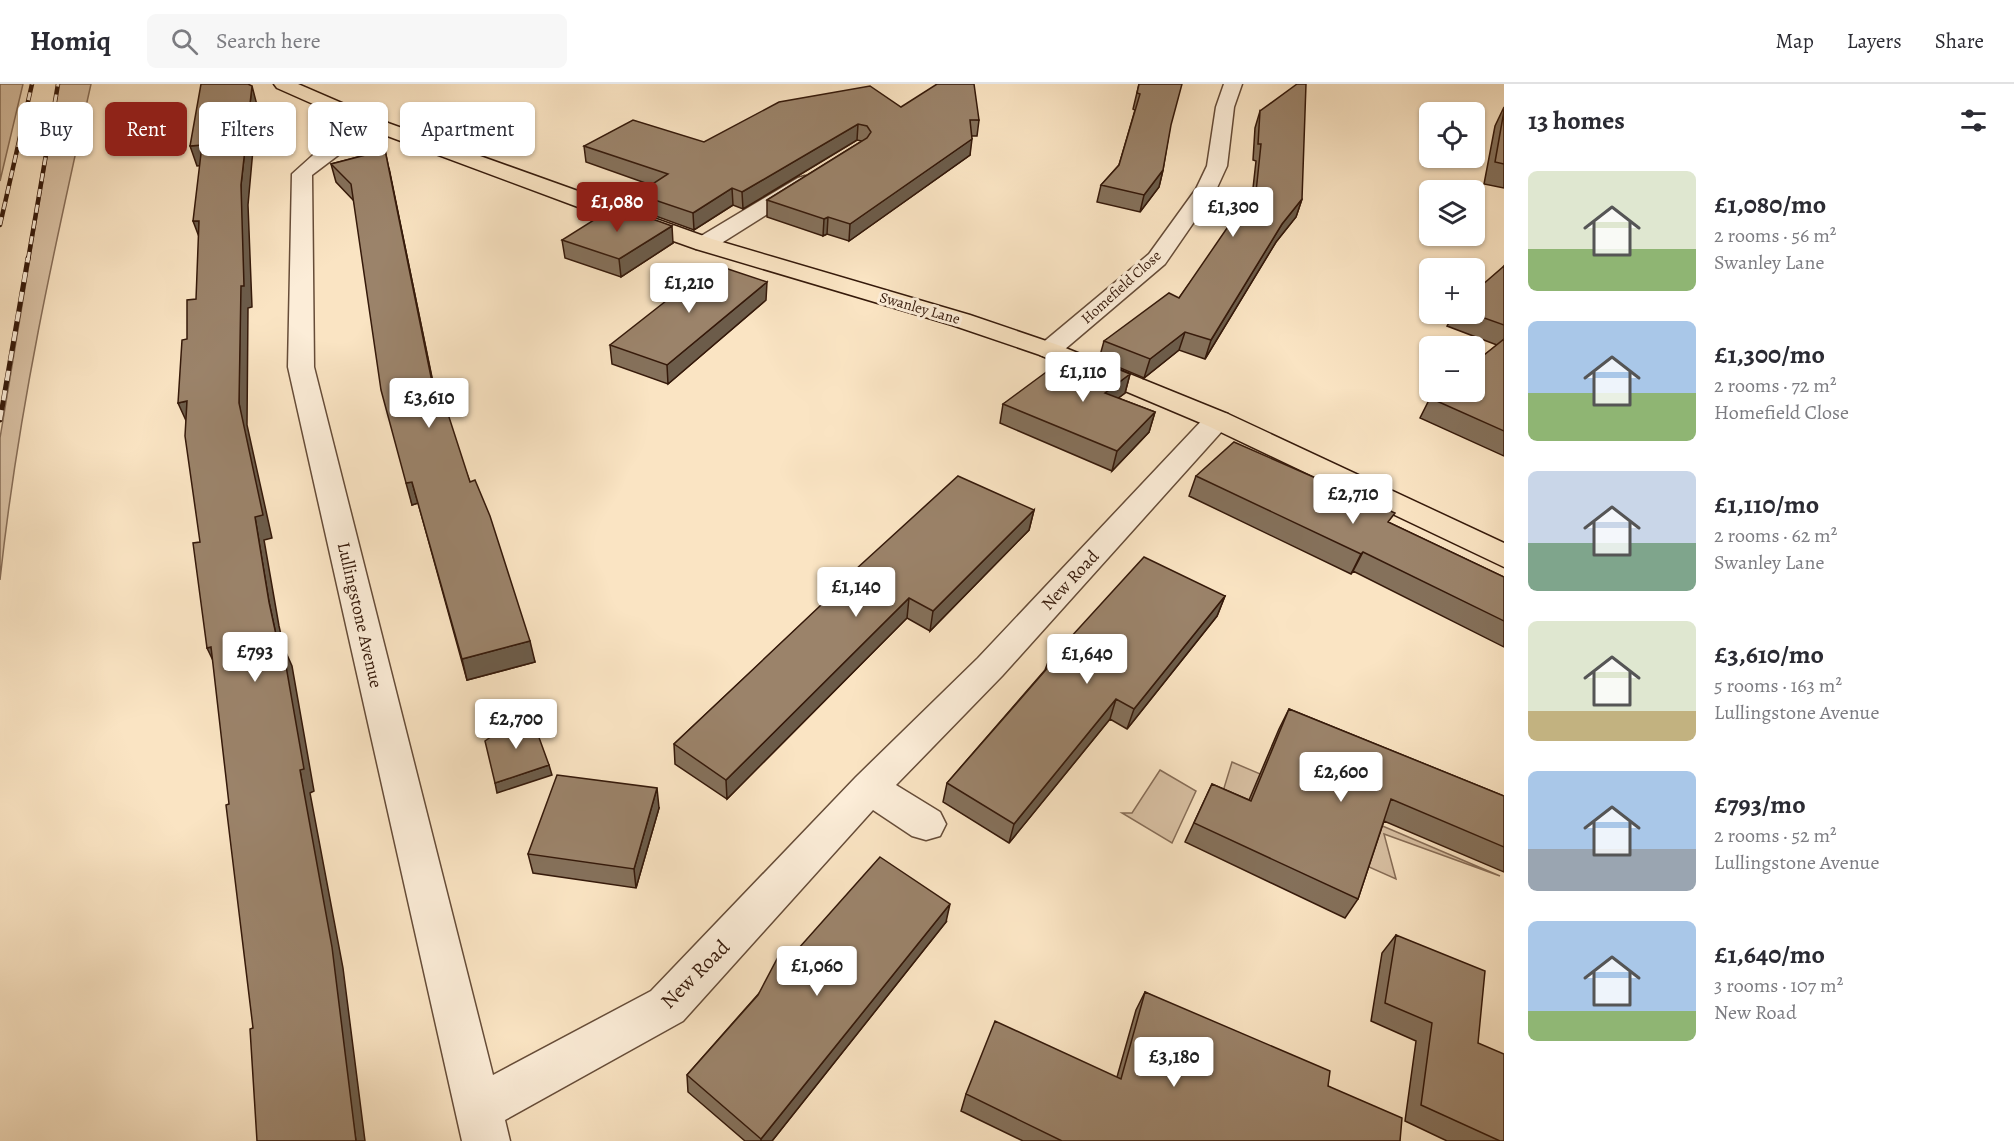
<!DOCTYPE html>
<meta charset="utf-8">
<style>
body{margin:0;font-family:Alegreya,serif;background:#f7f7f7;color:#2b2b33;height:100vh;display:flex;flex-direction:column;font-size:22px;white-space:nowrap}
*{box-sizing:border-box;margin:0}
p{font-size:20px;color:#7c7c81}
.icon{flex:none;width:33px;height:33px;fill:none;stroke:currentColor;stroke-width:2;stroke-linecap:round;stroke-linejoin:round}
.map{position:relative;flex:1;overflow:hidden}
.side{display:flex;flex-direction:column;background:#fff;width:510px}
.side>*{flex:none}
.top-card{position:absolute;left:18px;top:18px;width:570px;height:54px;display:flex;gap:12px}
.tools{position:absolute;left:1419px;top:18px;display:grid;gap:12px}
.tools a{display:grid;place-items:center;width:66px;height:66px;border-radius:9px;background:#fff;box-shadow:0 2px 4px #0004;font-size:30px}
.price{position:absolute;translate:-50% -51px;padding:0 14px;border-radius:6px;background:#fff;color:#222;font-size:20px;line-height:39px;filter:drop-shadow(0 2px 3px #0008)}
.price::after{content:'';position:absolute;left:50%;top:36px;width:18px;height:14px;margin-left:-9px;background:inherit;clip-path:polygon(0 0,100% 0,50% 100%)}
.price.selected{background:#8f2418;color:#fff}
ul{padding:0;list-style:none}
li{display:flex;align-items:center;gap:18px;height:150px;padding:0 24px}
li span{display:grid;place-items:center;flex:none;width:168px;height:120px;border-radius:9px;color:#555}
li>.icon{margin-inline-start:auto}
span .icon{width:72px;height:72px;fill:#fffc;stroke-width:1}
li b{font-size:26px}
h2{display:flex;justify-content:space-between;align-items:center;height:72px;padding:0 24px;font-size:26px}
.pill{padding:0 21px;border-radius:9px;background:#fff;box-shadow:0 2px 4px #0004;font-size:21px;line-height:54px}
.pill.selected{background:#8f2418;color:#fff}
header{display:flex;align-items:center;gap:36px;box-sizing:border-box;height:84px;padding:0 30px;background:#fff;border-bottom:2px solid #e1e1e2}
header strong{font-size:28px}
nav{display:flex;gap:33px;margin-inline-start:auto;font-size:21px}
.search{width:420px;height:54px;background:#f7f7f7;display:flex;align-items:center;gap:15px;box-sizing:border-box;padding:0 21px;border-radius:9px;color:#7c7c81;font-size:22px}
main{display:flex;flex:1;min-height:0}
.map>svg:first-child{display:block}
</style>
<header>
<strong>Homiq</strong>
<div class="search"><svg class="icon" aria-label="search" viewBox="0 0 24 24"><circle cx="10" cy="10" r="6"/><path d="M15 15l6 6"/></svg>Search here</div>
<nav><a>Map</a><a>Layers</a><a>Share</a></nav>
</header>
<main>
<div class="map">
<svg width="1504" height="1057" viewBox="0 0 1504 1057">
<rect width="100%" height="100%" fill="#fae4c3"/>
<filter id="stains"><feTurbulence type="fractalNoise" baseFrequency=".00333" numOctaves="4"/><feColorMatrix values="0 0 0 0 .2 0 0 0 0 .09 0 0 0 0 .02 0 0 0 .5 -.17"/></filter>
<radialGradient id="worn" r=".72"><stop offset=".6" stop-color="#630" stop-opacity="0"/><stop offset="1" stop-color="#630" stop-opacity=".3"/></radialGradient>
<path fill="#d9c1a4" stroke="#876d57" stroke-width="1.5" d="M0,0h23l-23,97z
M59,0h32c-37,165 -73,327 -91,496v-142z
M1232,678l268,114 -116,-42 12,45 -176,-78z
M1160,686l36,21 -24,52 -50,-30h10z"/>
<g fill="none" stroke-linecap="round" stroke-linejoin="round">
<g stroke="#664c38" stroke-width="3">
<path id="minor" d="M1224,0h18l-8,23 -7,59 -11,24 -51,74 -107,91 -9,3 -9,-3 -4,-5 4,-5 109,-91 47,-65 11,-23 9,-59z
M381,37l7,2 3,4 -3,4 -43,19 -33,25 2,192 179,708 158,-84 205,-214 122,-119 230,-244 10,-2 10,2 4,6 -230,256 -106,109 44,27 6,12 -6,12 -14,4 -14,-4 -39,-26 -190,211 -178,99 5,21h-48l-174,-774 4,-193 30,-27z
M805,92l7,2 3,4 -3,4 -100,63h-16l-3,-5 3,-5 102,-61z"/>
</g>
<g stroke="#35190a" stroke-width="3">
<path id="major" d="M274,0h24l90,39 324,116 258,76 88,30 170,69 276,129v24l-296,-141 -168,-71 -88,-30 -256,-76 -118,-42 -204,-76 -97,-43z"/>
</g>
<use href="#minor" fill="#fcedd8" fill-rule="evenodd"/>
<use href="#major" fill="#fae4c3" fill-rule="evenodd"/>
<g stroke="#35190a" stroke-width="4.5">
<path id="rail-far1" d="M0,141l32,-141
M28,176l30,-176"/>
</g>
<g stroke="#35190a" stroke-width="5">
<path id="rail" d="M0,336l28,-162"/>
</g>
<use href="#rail-far1" stroke="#fcedd8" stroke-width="3" stroke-dasharray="8" stroke-linecap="butt"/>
<use href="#rail" stroke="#fcedd8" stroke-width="4" stroke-dasharray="10" stroke-linecap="butt"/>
</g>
<path fill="#85715b" stroke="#35190a" stroke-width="1.5" d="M1139,0l31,43 -7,43 -4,17 -19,25 -43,-10 4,-17 18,-20 16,-55 -2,-1z
M901,23l78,13 -2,16h-6l-1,19 -121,86 -22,-7 -4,2 -56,-19v-17l95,-59 -5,-1 -114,69 -10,-4 -39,25 -55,-20 -2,-16 14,-9 -65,-23 -2,-16 120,-4z
M1504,23v81l-20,-4 11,-58z
M1260,27l42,88 -6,18 -20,25 -71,117 -26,-9 -35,28 -45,-19 5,-18 75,-43 73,-101 4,-36 -3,-1 2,-32z
M385,66l49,237 36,95 65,180 -68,18 -49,-177 -6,2 -58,-304 -18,-19 -5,-18z
M562,156l111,3 -52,34 -56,-19z
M1504,182v190l-84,-38 10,-20 67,-53 -50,-19 7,-12h20z
M766,216l-98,84 -56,-20 -2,-19z
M1058,290h72l-5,19 -7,5 37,14 -6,20 -37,39 -112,-48 3,-19z
M1196,392l194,47 114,54v70l-151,-76 -2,3 -162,-78z
M1034,426l-5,20 -99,101 -23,-13 -180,181 -52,-35 -1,-20 181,-170v-4z
M1225,512l-8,20 -90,113 -17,-10 -101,124 -66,-41 4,-19 98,-113 3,-8z
M1289,625l215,87v76l-120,-51 -26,78 -13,19 -160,-76 27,-58 37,16 30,-71z
M659,724l-23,80 -103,-15 -5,-19z
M946,838l-174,219h-27l-57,-49 -1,-17 103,-117z
M1396,851l82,108 26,98h-57l-42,-20 11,-80 -45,-20 11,-68z
M1145,908l183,94 72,55h-377l-62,-30 5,-17 151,-17 19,-67z"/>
<path fill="#6c5c4a" stroke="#35190a" stroke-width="1.5" d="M252,2l5,19 -9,100 4,102 -4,1 -1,117 25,113 -8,2 15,86 5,22 8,18 22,125 -4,2 33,175 22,173h-9l-56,-371 -22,-126 -9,-42 -14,-85 -16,-114 2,-218z
M858,40l-1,16 -114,69 -1,-17z
M972,55l-2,16 -121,86 1,-17z
M202,61l7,20 -12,1 -7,-20z
M389,84l49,240 -5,-21z
M1163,86l-4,17 -19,25 4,-17z
M732,104l1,17 -39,25 -1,-17z
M1302,115l-6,18 -20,25 -71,117 6,-19 71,-116z
M828,133l-1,17 -4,2 1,-17z
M193,137h6l2,21z
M672,142l1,17 -52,34 -2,-18z
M767,198l-1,18 -98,84 -1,-19z
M1185,248l-6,18 -35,28 6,-19z
M1130,290l-5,19 -25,19 5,-19z
M187,317l1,24 -10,-22z
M1155,328l-6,20 -37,39 5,-20z
M412,398l6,21 -6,2 -6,-22z
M1034,426l-5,20 -99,101 3,-20z
M1363,468l-10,19 -2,3 10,-20z
M1225,512l-8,20 -90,113 7,-20z
M909,514l-2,20 -180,181 -1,-19z
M530,557l5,21 -68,18 -5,-21z
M211,563l7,24 -11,-23z
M1116,615l-6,20 -101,124 5,-19z
M549,681l3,10 -55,18 -2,-10z
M657,704l2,20 -23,80 -2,-19z
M950,820l-4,18 -174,219h-11v-2z"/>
<path fill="#9b836a" stroke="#35190a" stroke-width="1.5" d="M201,0h47l4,2 -11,99 3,101h-3l-2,117 24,112 -8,2 14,85 9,42 4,-1 22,126 -4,1 32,177 24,194h-99l-7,-112 3,-1 -27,-223 3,-1 -18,-157 -4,1 -14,-105 7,-1 -15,-106 2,-35 -9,2 4,-63 5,-1v-39l9,-1 3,-78h-6l9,-76 -12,1z
M937,0h37l5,36h-9l2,19 -122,85 -22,-7 -4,2 -57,-19 100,-62 4,-6 -4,-6 -9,-2 -116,68 -10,-4 -39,25 -56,-19 31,-20 -84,-28 49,-26 71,22 75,-40 91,-16 31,21z
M1139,0h43l-11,41 -8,45 -19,25 -43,-10 18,-20 21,-71 -3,-1z
M1297,0h9l-4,115 -20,25 -71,116 -26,-8 -35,27 -46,-18 65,-48 10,5 57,-83 20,-23 5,-48h-3l2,-33z
M1504,27v53l-9,-2z
M385,66l48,237 6,-1 31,96 5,-2 15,36 40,125 -68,18 -50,-177 -6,1 -25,-93 -30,-206 -20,-20z
M616,122l56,20 -53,33 -57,-19z
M713,180l54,18 -100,83 -57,-20z
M1504,182v59l-31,-11h1v-22z
M1504,255v92l-74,-33 8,-6h36v-29z
M1084,271l46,19 -25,19 50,19 -38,39 -114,-47 46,-34 9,4z
M1234,358l161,71 -7,9 116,55v44l-141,-69 -2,2 -165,-78z
M958,392l76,34 -101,101 -24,-13 -183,182 -52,-36 183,-173 -2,-1z
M1144,473l81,39 -91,113 -18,-10 -102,125 -67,-41 104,-119 -3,-2z
M1289,625l215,87v51l-113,-48 -33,100 -164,-76 18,-39 39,17z
M529,626l20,55 -54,18 -10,-42z
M557,691l100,13 -23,81 -106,-15z
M880,773l70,47 -189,235 -74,-64 71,-80 20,-38 12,1z
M1396,851l89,36 -7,72 26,11v87h-4l-79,-36 11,-82 -47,-20z
M1145,908l185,79 -2,15 74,32 -2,23h-338l-96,-47 29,-73 126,58z"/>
<g text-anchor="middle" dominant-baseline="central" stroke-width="6" stroke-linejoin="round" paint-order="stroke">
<g font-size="15" fill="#35190a" stroke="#fcedd8">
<text transform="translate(1121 203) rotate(-42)">Homefield Close</text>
<text transform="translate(920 224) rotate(16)">Swanley Lane</text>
</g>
<g font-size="18" fill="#35190a" stroke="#fcedd8">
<text transform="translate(1070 496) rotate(-47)">New Road</text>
<text transform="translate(360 531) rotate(77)">Lullingstone Avenue</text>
</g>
<g font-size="21" fill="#35190a" stroke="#fcedd8">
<text transform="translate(695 890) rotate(-45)">New Road</text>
</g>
</g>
<rect width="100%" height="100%" filter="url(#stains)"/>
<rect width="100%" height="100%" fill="url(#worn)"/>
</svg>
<div class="tools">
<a><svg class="icon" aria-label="locate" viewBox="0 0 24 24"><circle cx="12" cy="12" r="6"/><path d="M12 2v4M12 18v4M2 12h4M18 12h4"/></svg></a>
<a><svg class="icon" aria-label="layers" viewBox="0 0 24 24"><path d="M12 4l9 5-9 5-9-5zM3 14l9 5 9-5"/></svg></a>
<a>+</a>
<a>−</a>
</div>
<b class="price selected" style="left:617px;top:149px">£1,080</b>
<b class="price" style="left:1233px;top:154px">£1,300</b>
<b class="price" style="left:689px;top:230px">£1,210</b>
<b class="price" style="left:1083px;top:319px">£1,110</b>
<b class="price" style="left:429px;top:345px">£3,610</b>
<b class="price" style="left:1353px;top:441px">£2,710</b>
<b class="price" style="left:856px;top:534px">£1,140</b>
<b class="price" style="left:255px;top:599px">£793</b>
<b class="price" style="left:1087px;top:601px">£1,640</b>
<b class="price" style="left:516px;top:666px">£2,700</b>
<b class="price" style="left:1341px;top:719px">£2,600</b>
<b class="price" style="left:817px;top:913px">£1,060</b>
<b class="price" style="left:1174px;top:1004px">£3,180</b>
<div class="top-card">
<a class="pill">Buy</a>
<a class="pill selected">Rent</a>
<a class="pill">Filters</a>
<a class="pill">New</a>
<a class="pill">Apartment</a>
</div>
</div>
<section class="side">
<h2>13 homes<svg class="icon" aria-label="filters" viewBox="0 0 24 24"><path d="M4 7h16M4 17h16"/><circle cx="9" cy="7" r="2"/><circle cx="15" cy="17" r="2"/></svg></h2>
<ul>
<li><span style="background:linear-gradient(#dfe7d0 65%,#8fb573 0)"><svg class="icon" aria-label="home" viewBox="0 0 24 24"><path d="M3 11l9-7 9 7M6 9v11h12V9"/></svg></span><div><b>£1,080/mo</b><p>2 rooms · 56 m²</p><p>Swanley Lane</p></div></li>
<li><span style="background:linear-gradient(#a9c7e8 60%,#8fb573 0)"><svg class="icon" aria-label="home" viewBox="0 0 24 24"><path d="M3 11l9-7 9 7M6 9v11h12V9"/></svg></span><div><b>£1,300/mo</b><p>2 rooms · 72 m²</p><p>Homefield Close</p></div></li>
<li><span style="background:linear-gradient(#c9d6e8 60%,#7fa58c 0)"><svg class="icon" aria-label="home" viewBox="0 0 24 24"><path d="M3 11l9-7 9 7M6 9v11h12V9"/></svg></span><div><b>£1,110/mo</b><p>2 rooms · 62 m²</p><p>Swanley Lane</p></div></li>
<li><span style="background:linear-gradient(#dfe7d0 75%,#c2b280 0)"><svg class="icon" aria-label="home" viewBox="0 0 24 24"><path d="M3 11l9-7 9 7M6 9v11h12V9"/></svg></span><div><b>£3,610/mo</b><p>5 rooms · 163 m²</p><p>Lullingstone Avenue</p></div></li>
<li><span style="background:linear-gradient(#a9c7e8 65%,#9aa5b1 0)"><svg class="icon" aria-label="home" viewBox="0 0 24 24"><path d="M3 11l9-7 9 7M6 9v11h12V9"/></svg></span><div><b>£793/mo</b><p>2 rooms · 52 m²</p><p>Lullingstone Avenue</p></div></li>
<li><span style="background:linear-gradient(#a9c7e8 75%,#8fb573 0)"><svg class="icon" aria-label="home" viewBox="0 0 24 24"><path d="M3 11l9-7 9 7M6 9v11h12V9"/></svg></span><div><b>£1,640/mo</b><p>3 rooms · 107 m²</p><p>New Road</p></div></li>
</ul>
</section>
</main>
